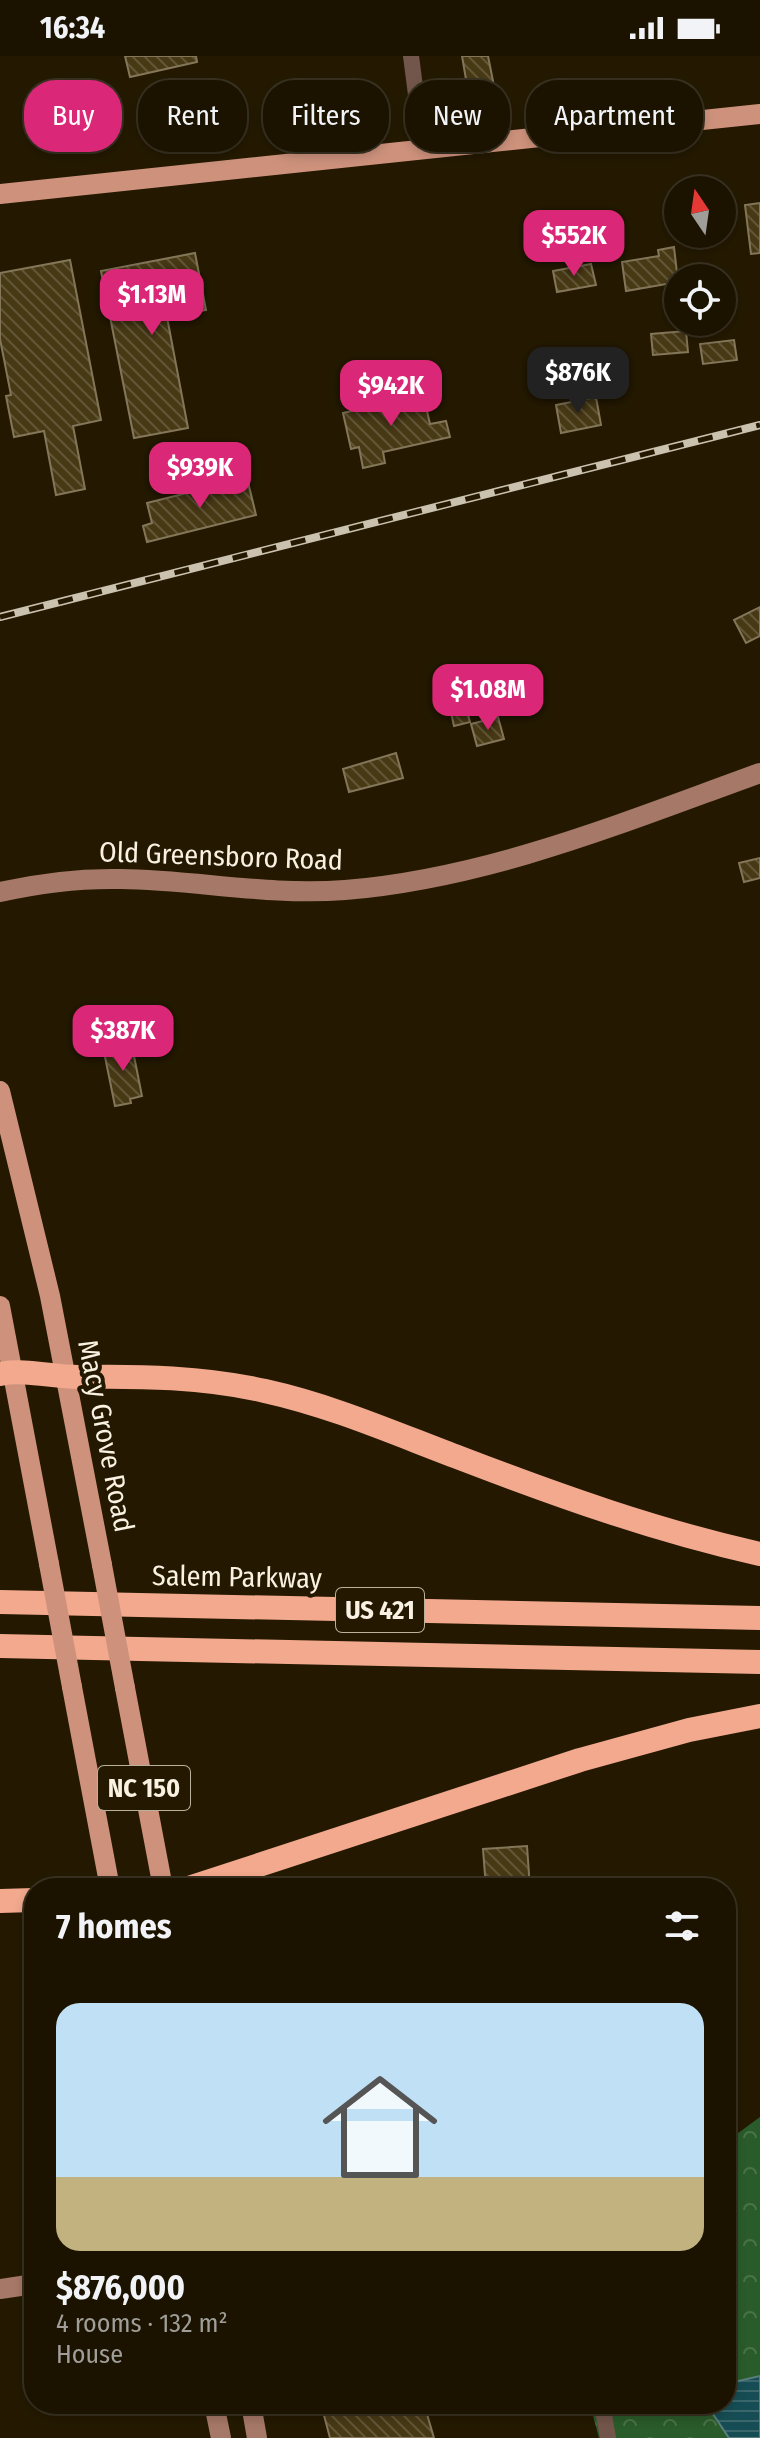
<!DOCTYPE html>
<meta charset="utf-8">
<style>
body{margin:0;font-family:"Fira Sans Condensed",sans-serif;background:#28200f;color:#f1f3f6;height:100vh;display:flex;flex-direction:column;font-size:30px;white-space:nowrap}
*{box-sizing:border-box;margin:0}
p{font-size:26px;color:#a09e99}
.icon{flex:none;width:44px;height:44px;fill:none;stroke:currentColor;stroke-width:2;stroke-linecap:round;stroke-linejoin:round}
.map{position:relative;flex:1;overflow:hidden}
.panel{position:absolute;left:24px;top:1822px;width:712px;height:536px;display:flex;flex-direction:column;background:#1b1300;border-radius:32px;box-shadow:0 4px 12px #0003,0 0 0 2px #393222}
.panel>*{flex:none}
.banner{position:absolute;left:24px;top:24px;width:712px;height:72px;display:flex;gap:16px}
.needle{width:52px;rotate:347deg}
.buttons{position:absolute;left:664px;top:120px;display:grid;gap:16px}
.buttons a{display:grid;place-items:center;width:72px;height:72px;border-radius:50%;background:#1b1300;box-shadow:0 4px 12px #0003,0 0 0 2px #393222;font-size:40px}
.price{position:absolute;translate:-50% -68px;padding:0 18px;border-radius:16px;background:#db2777;color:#fff;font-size:26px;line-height:52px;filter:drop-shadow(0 2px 4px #0008)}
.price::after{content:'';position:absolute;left:50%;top:48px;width:24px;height:18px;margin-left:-12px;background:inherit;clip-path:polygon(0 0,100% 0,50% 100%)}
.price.active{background:#222;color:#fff}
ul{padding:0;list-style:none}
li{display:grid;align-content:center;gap:16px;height:424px;padding:0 32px}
li span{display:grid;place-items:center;height:248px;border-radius:24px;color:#555}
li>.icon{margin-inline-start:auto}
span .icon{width:144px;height:144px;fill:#fffc;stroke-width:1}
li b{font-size:34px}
h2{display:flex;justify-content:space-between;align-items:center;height:96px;padding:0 32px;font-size:34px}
.tag{padding:0 28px;border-radius:32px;background:#1b1300;box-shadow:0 4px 12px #0003,0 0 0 2px #393222;font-size:28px;line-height:72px}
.tag.active{background:#db2777;color:#fff}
.status{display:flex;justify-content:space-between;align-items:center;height:56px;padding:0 40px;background:#1b1300;direction:ltr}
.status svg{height:22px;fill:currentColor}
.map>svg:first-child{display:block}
</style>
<div class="status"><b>16:34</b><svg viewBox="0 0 49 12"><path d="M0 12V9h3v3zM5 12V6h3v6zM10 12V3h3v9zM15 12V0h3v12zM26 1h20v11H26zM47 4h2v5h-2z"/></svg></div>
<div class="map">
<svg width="760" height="2382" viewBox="0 0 760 2382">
<defs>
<pattern id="forest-crowns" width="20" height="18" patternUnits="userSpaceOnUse" patternTransform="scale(2)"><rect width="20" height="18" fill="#2a5b2a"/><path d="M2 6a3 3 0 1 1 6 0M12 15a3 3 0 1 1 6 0" fill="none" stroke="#4a7349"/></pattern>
<pattern id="water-rules" width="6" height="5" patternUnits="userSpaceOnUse" patternTransform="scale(2)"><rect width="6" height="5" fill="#164d54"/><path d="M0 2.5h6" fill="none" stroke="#39676c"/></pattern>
<pattern id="building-back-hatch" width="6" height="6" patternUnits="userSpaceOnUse" patternTransform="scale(2)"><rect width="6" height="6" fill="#483915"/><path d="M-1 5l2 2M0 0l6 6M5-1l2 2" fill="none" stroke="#635637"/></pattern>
</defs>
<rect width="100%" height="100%" fill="#241900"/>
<path fill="url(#forest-crowns)" d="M760,2061v321h-161l-9,-34h136v-262z"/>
<path fill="url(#water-rules)" stroke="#5a7e7e" stroke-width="2" d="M760,2320v62h-31l-16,-24 2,-10h11v-18l4,-3z"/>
<path fill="url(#building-back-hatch)" stroke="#837659" stroke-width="2" d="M125,0h71l1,6 -67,15z
M462,0h26l6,30 -26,5z
M760,147v50l-9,1 -6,-49z
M674,191l4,35 -52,9 -4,-29 37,-6 -1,-6z
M195,197l11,57 -39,7 21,111 -54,10 -33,-167z
M70,204l31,160 -28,6 12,63 -29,6 -12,-64 -30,6 -8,-41 5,-1 -11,-56v-66z
M591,208l5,21 -39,7 -4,-21z
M686,275l2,21 -35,3 -2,-21z
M734,284l3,20 -34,4 -3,-20z
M423,338l7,30 16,-3 4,16 -67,15 2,11 -22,5 -4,-21 -8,2 -8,-36z
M596,341l5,28 -40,8 -5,-28z
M247,422l9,37 -109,27 -4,-16 9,-3 -5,-20z
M760,551v29l-14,7 -12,-23z
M465,648l5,18 -16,4 -4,-18z
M498,661l6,22 -27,7 -6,-22z
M396,697l7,25 -54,14 -6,-23z
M760,802v20l-16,4 -5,-19z
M131,985l11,55 -12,3 1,4 -16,3 -12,-59z
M527,1790l3,42h-44l-3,-39z
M321,2348h103l10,34h-104z"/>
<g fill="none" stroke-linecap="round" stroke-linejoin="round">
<path stroke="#73564b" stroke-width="16" d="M411,0l12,93
M602,2348l6,34"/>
<path stroke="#a67867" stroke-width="20" d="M0,836c40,-9 80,-14 121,-13 76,1 147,17 224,11 145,-12 279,-68 415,-117
M0,2233l34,-5
M214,2348l7,34
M251,2348l6,34"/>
<path stroke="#ce927c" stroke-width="20" d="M0,138l760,-80
M0,1035l50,205 52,269
M0,1250l49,258
M72,1631l38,201
M125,1632l38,200"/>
<path stroke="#f2a98e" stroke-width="24" d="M0,1318c26,-5 52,3 78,3 63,-1 126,0 187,14 68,15 131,43 195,67 99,38 197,73 300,96
M0,1546l760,16
M0,1590l760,16
M189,1832l391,-128 109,-30 71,-14
M0,1845l34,-1"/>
<g stroke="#cac1af" stroke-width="8">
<path id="rail" d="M0,561l760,-192"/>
</g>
<use href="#rail" stroke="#241900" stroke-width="5" stroke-dasharray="15" stroke-linecap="butt"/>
<path stroke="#ce927c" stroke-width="20" d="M49,1508l23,123
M102,1509l23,123"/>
</g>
<g text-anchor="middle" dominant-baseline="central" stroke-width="8" stroke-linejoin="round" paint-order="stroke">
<g fill="#241900" stroke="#b9b09e" stroke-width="2">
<rect x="336" y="1532" width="88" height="44" rx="6"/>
<rect x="98" y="1710" width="92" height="44" rx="6"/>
</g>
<g font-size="26" font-weight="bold" fill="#f9f1e1">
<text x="380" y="1554">US 421</text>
<text x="144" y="1732">NC 150</text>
</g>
<g font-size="28" fill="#f9f1e1" stroke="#241900">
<text transform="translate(221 800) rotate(2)">Old Greensboro Road</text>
<text transform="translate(106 1380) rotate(79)">Macy Grove Road</text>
<text transform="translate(237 1521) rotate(1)">Salem Parkway</text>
</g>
</g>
</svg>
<div class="buttons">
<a><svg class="needle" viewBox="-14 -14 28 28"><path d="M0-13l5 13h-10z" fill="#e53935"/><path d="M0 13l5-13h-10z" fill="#a09e99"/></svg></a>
<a><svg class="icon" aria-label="locate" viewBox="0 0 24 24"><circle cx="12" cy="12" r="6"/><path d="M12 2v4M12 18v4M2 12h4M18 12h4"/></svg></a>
</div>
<b class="price" style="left:574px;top:222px">$552K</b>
<b class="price" style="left:152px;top:281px">$1.13M</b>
<b class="price active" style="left:578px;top:359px">$876K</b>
<b class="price" style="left:391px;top:372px">$942K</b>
<b class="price" style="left:200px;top:454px">$939K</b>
<b class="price" style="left:488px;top:676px">$1.08M</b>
<b class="price" style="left:123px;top:1017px">$387K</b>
<div class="banner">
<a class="tag active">Buy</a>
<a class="tag">Rent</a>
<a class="tag">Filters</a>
<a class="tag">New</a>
<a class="tag">Apartment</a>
</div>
<section class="panel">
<h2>7 homes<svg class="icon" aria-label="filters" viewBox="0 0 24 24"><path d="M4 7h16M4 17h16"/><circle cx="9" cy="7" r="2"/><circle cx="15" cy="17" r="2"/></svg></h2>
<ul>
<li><span style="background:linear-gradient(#bfe0f5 70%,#c2b280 0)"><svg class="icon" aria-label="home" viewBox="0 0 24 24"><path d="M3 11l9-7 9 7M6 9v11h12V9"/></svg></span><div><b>$876,000</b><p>4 rooms · 132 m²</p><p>House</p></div></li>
</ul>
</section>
</div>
